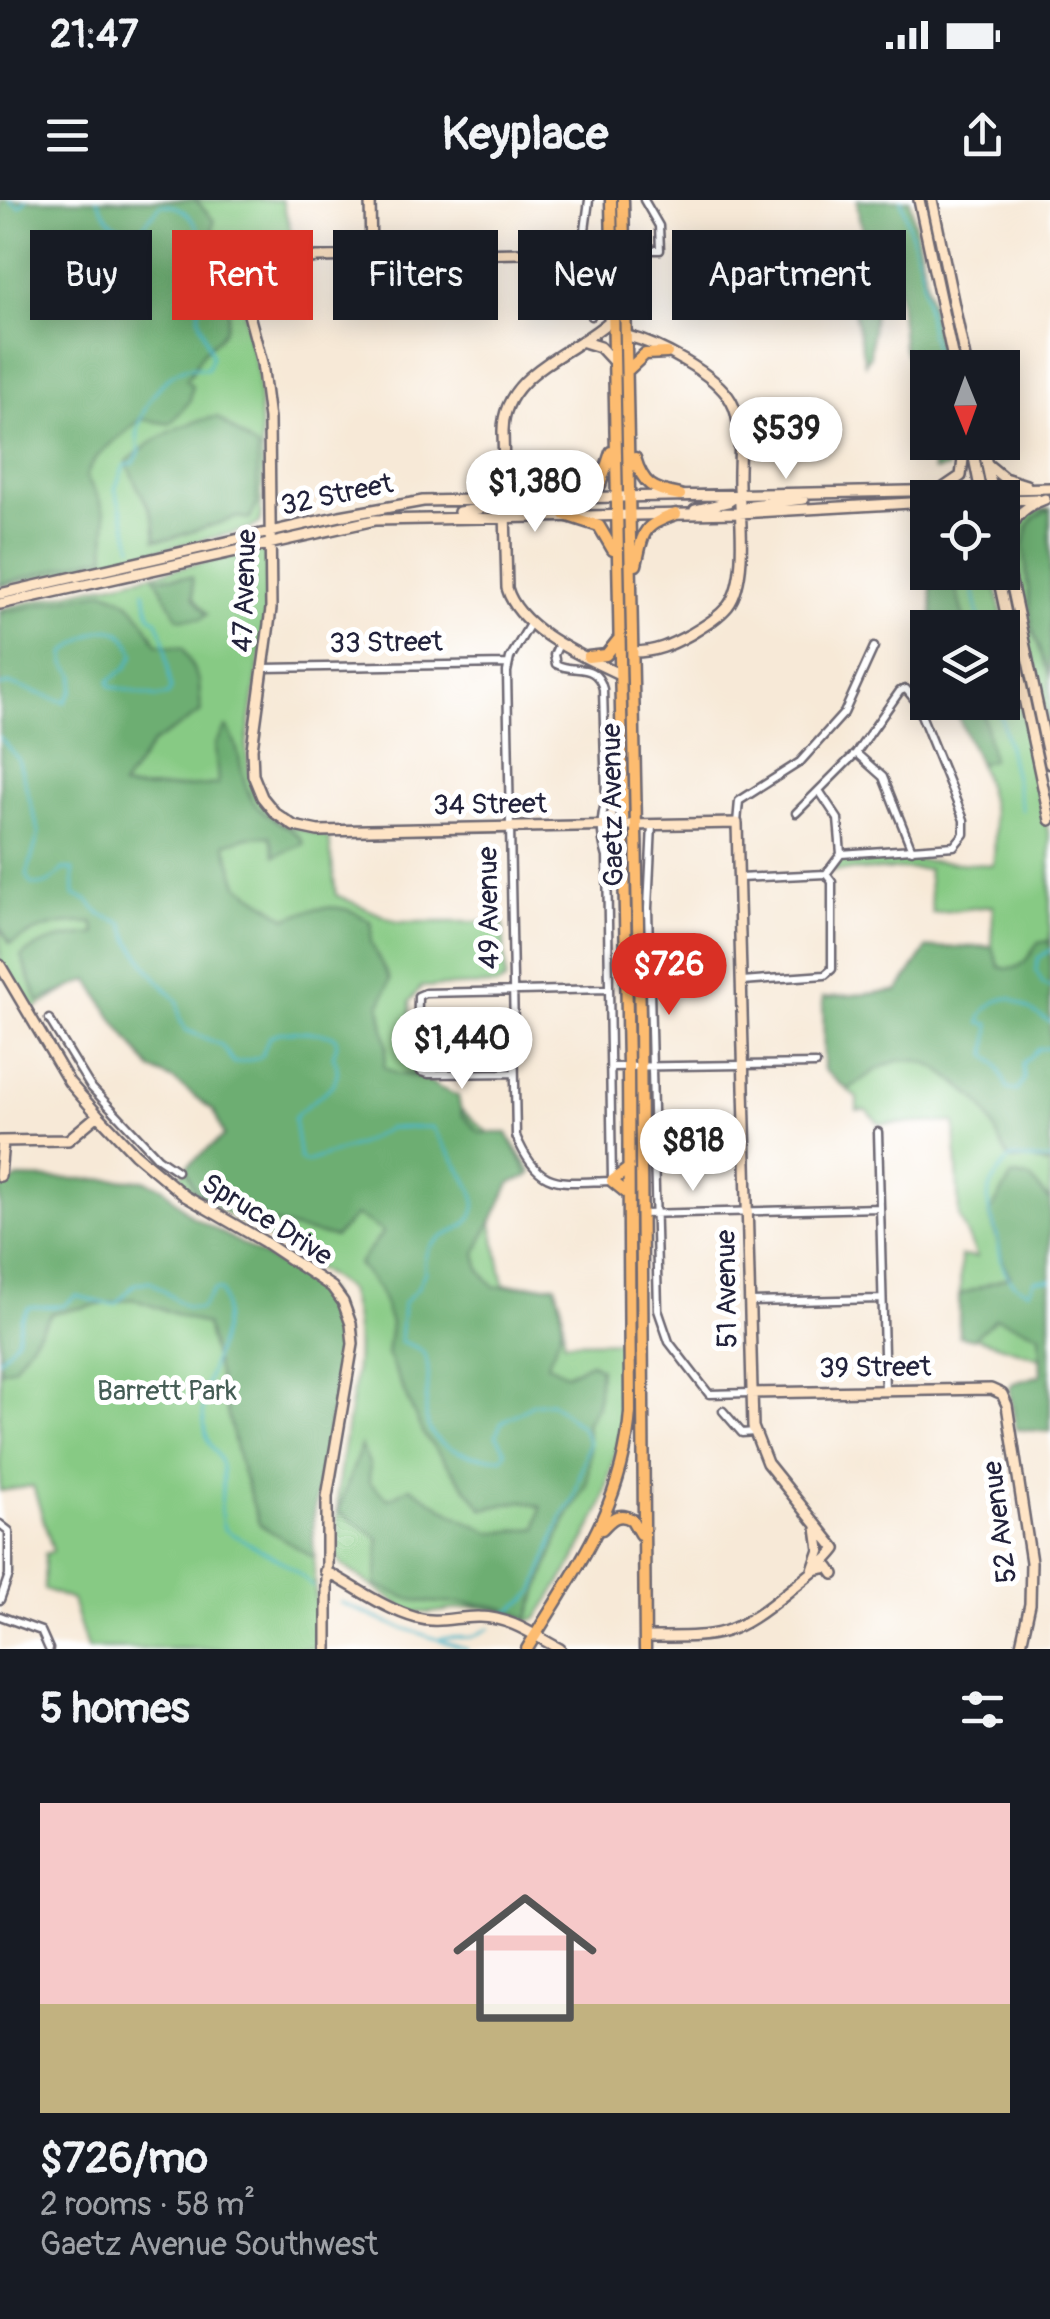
<!DOCTYPE html>
<meta charset="utf-8">
<style>
body{margin:0;font-family:Pangolin,sans-serif;background:#242831;color:#f1f3f6;height:100vh;display:flex;flex-direction:column;font-size:38px;white-space:nowrap}
*{box-sizing:border-box;margin:0}
p{font-size:32px;color:#9ea1a6}
.icon{flex:none;width:55px;height:55px;fill:none;stroke:currentColor;stroke-width:2;stroke-linecap:round;stroke-linejoin:round}
.map{position:relative;height:1449px;overflow:hidden}
.panel{display:flex;flex-direction:column;background:#171b24;flex:1}
.panel>*{flex:none}
.banner{position:absolute;left:30px;top:30px;width:990px;height:90px;display:flex;gap:20px}
.needle{width:65px;rotate:179deg}
.buttons{position:absolute;left:910px;top:150px;display:grid;gap:20px}
.buttons a{display:grid;place-items:center;width:110px;height:110px;border-radius:0px;background:#171b24;box-shadow:0 5px 25px #0003;font-size:50px}
.price{position:absolute;translate:-50% -85px;padding:0 22px;border-radius:35px;background:#fff;color:#222;font-size:32px;line-height:65px;filter:drop-shadow(0 2px 5px #0008)}
.price::after{content:'';position:absolute;left:50%;top:60px;width:30px;height:22px;margin-left:-15px;background:inherit;clip-path:polygon(0 0,100% 0,50% 100%)}
.price.selected{background:#d93025;color:#fff}
ul{padding:0;list-style:none}
li{display:grid;align-content:center;gap:20px;height:530px;padding:0 40px}
li span{display:grid;place-items:center;height:310px;border-radius:0px;color:#555}
li>.icon{margin-inline-start:auto}
span .icon{width:180px;height:180px;fill:#fffc;stroke-width:1}
li b{font-size:42px}
h2{display:flex;justify-content:space-between;align-items:center;height:120px;padding:0 40px;font-size:42px}
.tag{padding:0 35px;border-radius:0px;background:#171b24;box-shadow:0 5px 25px #0003;font-size:35px;line-height:90px}
.tag.selected{background:#d93025;color:#fff}
.status{display:flex;justify-content:space-between;align-items:center;height:70px;padding:0 50px;background:#171b24;direction:ltr}
.status svg{height:28px;fill:currentColor}
header{display:flex;justify-content:space-between;align-items:center;height:130px;padding:0 40px;background:#171b24;font-size:45px;font-weight:700}
.map>svg:first-child{display:block}
</style>
<div class="status"><b>21:47</b><svg viewBox="0 0 49 12"><path d="M0 12V9h3v3zM5 12V6h3v6zM10 12V3h3v9zM15 12V0h3v12zM26 1h20v11H26zM47 4h2v5h-2z"/></svg></div>
<header><svg class="icon" aria-label="menu" viewBox="0 0 24 24"><path d="M4 6h16M4 12h16M4 18h16"/></svg>Keyplace<svg class="icon" aria-label="share" viewBox="0 0 24 24"><path d="M12 15V3M7 8l5-5 5 5M5 13v7h14v-7"/></svg></header>
<div class="map">
<svg width="1050" height="1449" viewBox="0 0 1050 1449">
<rect width="100%" height="100%" fill="#fff"/>
<filter id="ink" filterUnits="userSpaceOnUse"><feTurbulence type="fractalNoise" baseFrequency=".01" numOctaves="2"/><feDisplacementMap in="SourceGraphic" scale="20" xChannelSelector="R" yChannelSelector="G"/><feConvolveMatrix kernelMatrix="1 2 1 2 8 2 1 2 1" color-interpolation-filters="sRGB"/></filter>
<filter id="wash" filterUnits="userSpaceOnUse"><feTurbulence type="fractalNoise" baseFrequency=".0048" numOctaves="4" result="noise"/><feDisplacementMap in="SourceGraphic" scale="40" xChannelSelector="R" yChannelSelector="G"/><feGaussianBlur stdDeviation="2.25" result="paint"/><feColorMatrix in="noise" values="0 0 0 0 0 0 0 0 0 0 0 0 0 0 0 0 0 1.4 0 .05"/><feComposite in="paint" operator="in"/></filter>
<g filter="url(#wash)">
<rect width="100%" height="100%" fill="#f7e9d7"/>
<path fill="#87ca84" stroke="#547660" stroke-width="2.5" d="M0,0h282l15,53 -45,3 -17,14 23,105 5,97 -3,51 -10,6 -250,58z
M1050,308v227c-9,-42 -47,-174 -33,-209 6,-14 20,-16 33,-18z
M258,350l6,2 3,6 -2,68 -19,122 3,24 7,24 23,26 50,16 7,57 61,27h106l3,58 -8,5 -77,2 -11,14 2,57 5,14 68,58 21,11h6l20,32 -22,10 -18,40 12,62h51l7,21 2,36 62,-1 -3,84 -22,83 -29,56 -34,53 -10,5 -30,-12 -24,-3 -45,6 -19,-1 -68,-47 -5,-8c1,-26 -1,-53 2,-79 7,-65 30,-123 9,-188 -54,-41 -116,-68 -170,-109l8,-14 38,-31 -10,-25 -40,-31 -22,-10 -37,-48 -26,-42 -12,4 -49,28 -28,-47v-356z
M930,373h63l57,268v591l-34,-3 -7,-40 4,-6 28,-8 -1,-17 -60,-19 -21,-3 2,-80 16,1 -18,-40 -4,-95 -75,2 -14,-14h-9v-12l-33,-28 -1,-72 75,-7 29,-43 65,-2 1,-40 -61,7 -4,-44 -96,2 10,-15 151,9c9,-58 -17,-112 -41,-162l50,-1v-74l-68,-1z
M143,980l19,7 29,29 136,75 17,48 -31,180 4,130h-230l-15,-49 -28,-11 1,-35 8,-3 -20,-65 -33,5v-301z"/>
<path fill="#6dae72" stroke="#486856" stroke-width="2.5" d="M0,0h196l18,21 -3,19c20,14 16,27 17,49 0,15 3,27 -3,40 -6,12 -15,15 -22,24 -8,9 -7,18 -17,26l6,7 -2,15 -20,23 -30,-5c-19,21 -44,28 -54,58 8,12 20,31 20,46 0,12 -2,21 0,33l-106,28z
M857,0h53l33,167 -15,1v74l16,1 3,25 -13,3 -19,-92 -12,-34 -7,-79 -9,-7 -10,20 -7,77 -5,8 -12,-58 16,-61 -10,-27z
M217,217l41,32 -1,57 -8,13 -11,-2 -66,21 -17,2c4,-29 -22,-51 -28,-79 28,-23 54,-39 90,-44z
M1050,309v168l-18,-49 -8,-83 4,-19 7,-9z
M930,373h22l14,54h-32z
M155,377h37l2,21 13,16 -6,5 -23,-1z
M104,391c31,8 38,27 53,53l26,4 16,33 2,31 -48,31 -31,44c10,4 81,-1 96,-3l-3,-39 11,-18c17,19 12,52 28,76 13,19 41,22 50,41l-29,12 -5,-20 -22,1 -23,7 13,41 49,33c30,-12 59,-18 85,6l-1,19 19,37 -10,26 7,39 -3,22 13,7 25,1 15,12 21,9 4,19 18,18h27l22,43 -19,7 -34,70 4,17 14,17 61,-2c12,35 8,47 -8,79l19,10 25,-11 9,5 -3,37 -11,19 4,28 -3,33 -23,38 -36,96c-37,-23 -75,-11 -115,-19 -12,-3 -25,-10 -37,-15l3,-46 -41,-28 23,-65 9,19 -1,17 19,17 22,-12 46,29 36,17 45,-5 4,-21 -19,-6 -39,8 -60,-75 -36,-80 4,-31 -12,-33 -21,-26 25,-32 -27,-17 -21,22c-31,-5 -120,-25 -140,-48 -4,-5 -7,-16 -9,-22l38,-31 -10,-25 -40,-31 -22,-10 -37,-48 -26,-42 -51,21 -17,-45c24,-17 46,-20 75,-22l-3,-11c-34,-2 -54,5 -83,21l-10,-17v-314z
M952,503h30l10,57 -13,4z
M1050,740v221l-3,4 -16,-6 -20,2c-13,-17 -17,-40 -30,-56 -8,-10 -20,-18 -30,-26 -40,-34 -65,-18 -103,11l-24,-20 -1,-72 75,-7 29,-43 65,-1 8,20c20,7 28,-9 38,-24z
M1012,976l18,2 20,23v231l-34,-3 -7,-40 4,-6 28,-8 -1,-41 -44,-16 -23,21 -14,-3v-41l51,-19c-12,-19 -12,-41 -21,-62z
M18,978l125,2 19,7 29,29 136,75 17,48 -31,180 1,39 -55,-34 -20,-63 -33,-136 -73,-26 -81,14 -38,54 -14,4v-182z"/>
<g fill="none" stroke-linecap="round" stroke-linejoin="round">
<path stroke="#4cb7c9" stroke-width="2.5" d="M9,0l11,7 6,-7
M97,0c12,22 18,31 44,28l20,-23c22,-1 33,13 41,33l-12,13 9,28v39l13,38 -5,13c-6,0 -11,-2 -16,-2 -30,3 -63,58 -51,84l-6,12 -10,3 -9,23 18,58
M901,0l20,67 9,65 10,36
M955,242l1,5
M970,372l11,56
M0,486l10,-2 55,18 7,-11 3,-16 -10,-11v-11c24,-20 55,-42 69,2l-8,13 -17,13 1,5 46,11 12,-2 3,-6 -7,-51 -7,-17 -7,-6 -6,-24
M998,502l24,108
M0,537l18,22 21,73 -12,43 3,8c14,7 25,-5 33,-14l10,1 1,25 13,5 14,15 22,8 7,18 21,31 27,30 2,18 6,10 35,15 13,18 26,-5c5,-6 6,-18 11,-22 9,-7 56,-4 64,1l2,7 -4,12c18,33 -25,41 -39,63l6,40 5,3 52,-17 32,-17 43,-1c10,19 48,62 43,82 -9,32 -56,19 -50,63l-8,17 -14,15 -3,37c9,4 22,6 26,17 10,34 -20,73 29,92 14,6 33,9 48,7l3,-6 -10,-16 5,-12 32,-19 18,-2 30,25 8,15 -16,59 -12,17 -26,72 -9,10 -19,12
M1050,750l-12,8 -2,12 7,14 7,3
M1050,822l-39,-24c-14,0 -29,10 -31,25l10,1 -3,31 10,10 11,24 9,2 7,-12 -1,-16 15,-14 12,-1
M1050,960l-40,-2c-8,10 -18,21 -21,35 -4,18 6,30 9,47 3,23 5,43 31,51l6,-11h15
M0,1159l17,-20 4,-21 8,-11 34,-1 13,-10c15,2 24,9 40,8l19,-20 15,-3 36,26 14,2 14,-19h7c14,41 -18,78 -18,120 0,8 2,22 5,30 4,10 13,16 14,27 3,21 -5,41 2,62 29,19 65,31 88,57
M340,1402l45,20 82,27
M441,1438l31,-1 18,-9"/>
</g>
</g>
<g filter="url(#ink)">
<g fill="none" stroke-linecap="round" stroke-linejoin="round">
<g stroke="#6d6872" stroke-width="11">
<path id="street" d="M589,0l-5,38 7,78
M625,50h35l-1,-24 -15,-26
M530,424l-20,34 -3,14 9,464c23,55 44,46 96,45l-5,-324c-6,-19 -8,-37 -1,-56l-3,-112c-7,-28 -29,-15 -47,-25l-2,-9 5,-11
M264,468l244,-4
M856,553l27,24 29,73
M820,592l18,27 3,35 -15,20
M796,613l60,-60 44,-62 6,-2 9,11 49,120v14l-10,12 -113,8
M737,623l2,-22 61,-39 44,-49 30,-66
M652,625l-4,83 10,402 11,32 40,52 42,-1
M739,678l87,-4
M742,781l83,-6 7,-6v-87l-6,-8
M49,819l41,67 68,72 19,13
M611,867l205,-3
M514,873l-85,1 -8,-2 -4,-10 1,-66 7,-3 184,-4
M878,932l7,259
M642,1014l237,-6
M750,1102l131,-3
M723,1211l19,22 12,-1
M0,1324l9,7v44l-9,25
M0,1416l41,15 8,18"/>
</g>
<g stroke="#6d6872" stroke-width="14">
<path id="secondary" d="M370,0l1,56
M919,0l36,168
M932,0l35,168
M617,51l-300,6 -67,10 -8,6 -2,8 22,82 7,56 2,190 -19,140 1,26 9,22 13,16 19,13 24,5 419,-8 16,604 14,36 69,86c-12,16 -31,29 -47,42 -59,48 -69,46 -144,46
M613,118c-38,36 -111,54 -110,114l4,156c12,42 75,68 112,86
M628,136c30,8 87,37 103,65 13,23 7,58 8,84 1,33 9,95 -11,121 -10,12 -24,20 -37,28 -20,11 -35,18 -58,18
M584,142l16,5 13,14
M971,242l11,56
M982,242l12,56
M987,264l17,14 22,7
M942,289l19,-13 4,-34
M1002,300l35,-1
M695,310l33,-8 9,-6
M741,311l10,-6 53,-6
M459,312l33,-5 12,-9
M509,314l47,-13
M1002,339l48,225
M1008,349c1,-28 12,-41 37,-50
M997,372l53,248
M0,394l340,-78 83,-15 627,-13
M0,404l375,-84 364,-7 189,-11
M0,765l69,117 29,33 37,39 50,42 78,45 69,46 11,15 8,22 2,20 -26,153v152
M0,941l68,-1 30,-25
M0,976l3,-35
M751,1193l240,-4 11,5 5,11 24,157 -1,42 -10,45
M818,1369l11,-2 5,7
M813,1370l7,-20 -3,-22
M325,1371c31,16 59,38 92,47 21,6 42,-2 63,-1 30,0 55,19 80,32"/>
</g>
<g stroke="#6d6872" stroke-width="15">
<path id="primary" d="M623,0l17,820 5,629
M629,169l16,-15 22,-1
M635,258c8,27 18,32 45,37
M568,298l32,-13 11,-33
M565,315l34,11 14,24
M636,365c8,-34 5,-39 40,-51
M588,457l18,-2 12,-15
M628,994l-16,-13 17,-13
M602,1329c9,-10 17,-18 30,-9l8,14
M527,1449c48,-80 96,-141 103,-237l-2,-345 -17,-867"/>
</g>
<use href="#street" stroke="#fff" stroke-width="6"/>
<use href="#secondary" stroke="#fee4c6" stroke-width="9"/>
<use href="#primary" stroke="#fdbc70" stroke-width="10"/>
</g>
</g>
<g text-anchor="middle" dominant-baseline="central" stroke-width="10" stroke-linejoin="round" paint-order="stroke">
<g font-size="28" fill="#22223b" stroke="#fff">
<text transform="translate(337 295) rotate(-12)">32 Street</text>
<text transform="translate(245 391) rotate(-88)">47 Avenue</text>
<text transform="translate(386 443) rotate(-1)">33 Street</text>
<text transform="translate(490 605) rotate(-1)">34 Street</text>
<text transform="translate(613 605) rotate(-91)">Gaetz Avenue</text>
<text transform="translate(489 708) rotate(-91)">49 Avenue</text>
<text transform="translate(267 1020) rotate(32)">Spruce Drive</text>
<text transform="translate(727 1089) rotate(-91)">51 Avenue</text>
<text transform="translate(875 1168) rotate(-1)">39 Street</text>
<text transform="translate(1000 1322) rotate(-97)">52 Avenue</text>
</g>
<g font-size="28" fill="#455d55" stroke="#fff">
<text x="167" y="1191">Barrett Park</text>
</g>
</g>
</svg>
<div class="buttons">
<a><svg class="needle" viewBox="-14 -14 28 28"><path d="M0-13l5 13h-10z" fill="#e53935"/><path d="M0 13l5-13h-10z" fill="#9ea1a6"/></svg></a>
<a><svg class="icon" aria-label="locate" viewBox="0 0 24 24"><circle cx="12" cy="12" r="6"/><path d="M12 2v4M12 18v4M2 12h4M18 12h4"/></svg></a>
<a><svg class="icon" aria-label="layers" viewBox="0 0 24 24"><path d="M12 4l9 5-9 5-9-5zM3 14l9 5 9-5"/></svg></a>
</div>
<b class="price" style="left:786px;top:282px">$539</b>
<b class="price" style="left:535px;top:335px">$1,380</b>
<b class="price selected" style="left:669px;top:818px">$726</b>
<b class="price" style="left:462px;top:892px">$1,440</b>
<b class="price" style="left:693px;top:994px">$818</b>
<div class="banner">
<a class="tag">Buy</a>
<a class="tag selected">Rent</a>
<a class="tag">Filters</a>
<a class="tag">New</a>
<a class="tag">Apartment</a>
</div>
</div>
<section class="panel">
<h2>5 homes<svg class="icon" aria-label="filters" viewBox="0 0 24 24"><path d="M4 7h16M4 17h16"/><circle cx="9" cy="7" r="2"/><circle cx="15" cy="17" r="2"/></svg></h2>
<ul>
<li><span style="background:linear-gradient(#f6c9c9 65%,#c2b280 0)"><svg class="icon" aria-label="home" viewBox="0 0 24 24"><path d="M3 11l9-7 9 7M6 9v11h12V9"/></svg></span><div><b>$726/mo</b><p>2 rooms · 58 m²</p><p>Gaetz Avenue Southwest</p></div></li>
</ul>
</section>
